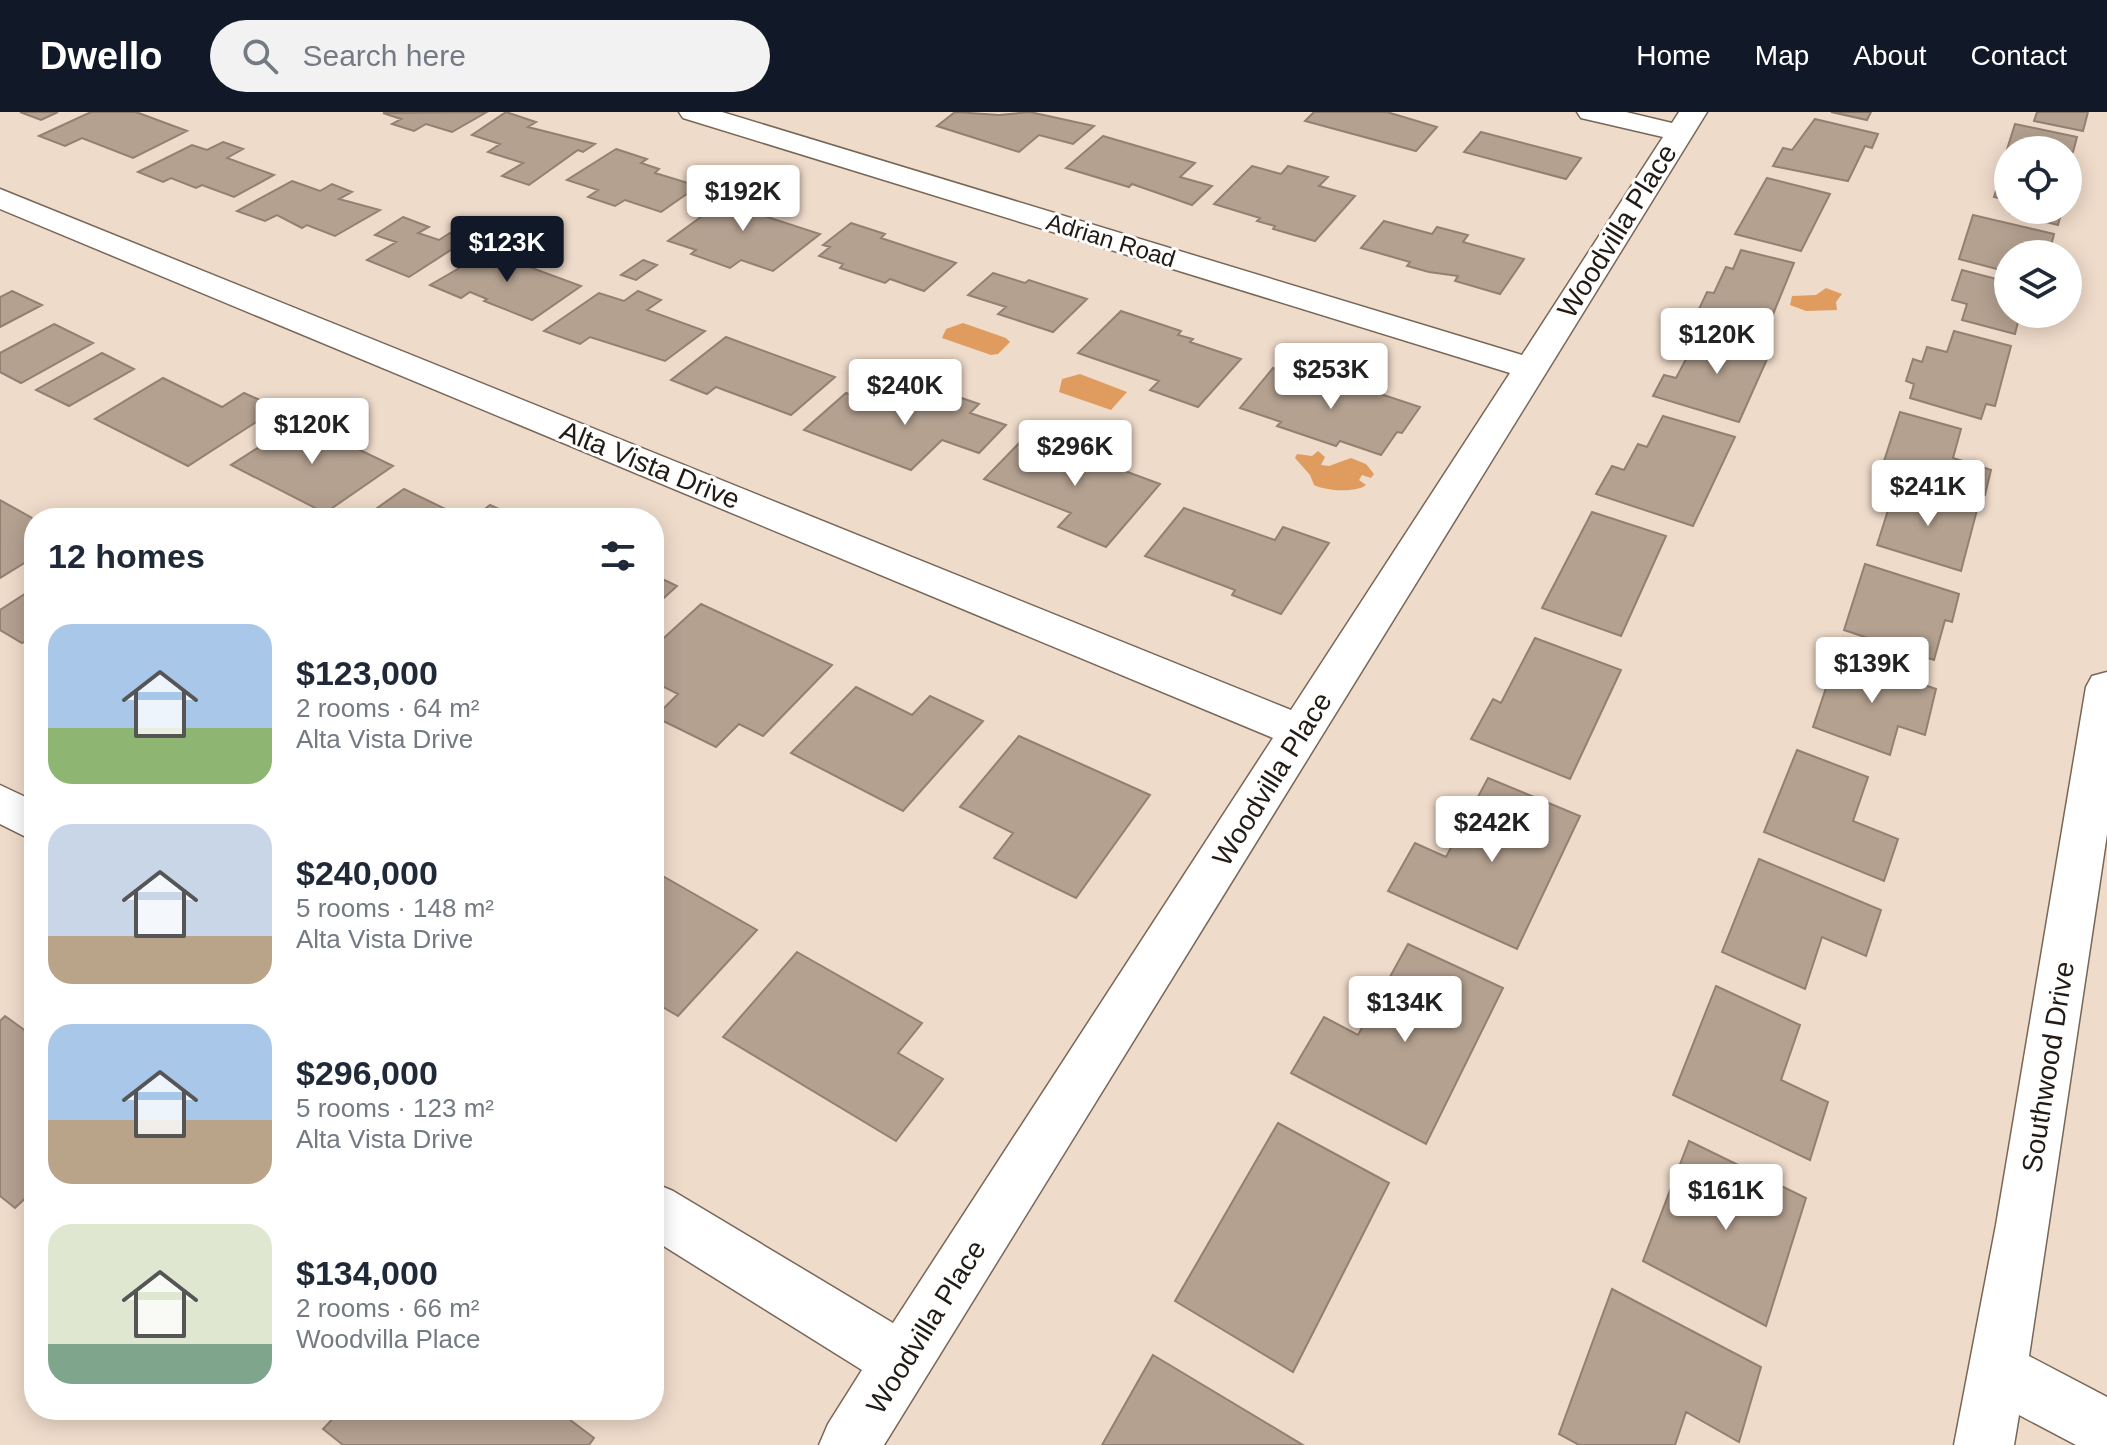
<!DOCTYPE html>
<meta charset="utf-8">
<style>
body{margin:0;font-family:Arial,sans-serif;background:#f2f2f3;color:#1f2937;height:100vh;display:flex;flex-direction:column;font-size:30px;white-space:nowrap}
*{box-sizing:border-box;margin:0}
p{font-size:26px;color:#747a83}
.icon{flex:none;width:44px;height:44px;fill:none;stroke:currentColor;stroke-width:2;stroke-linecap:round;stroke-linejoin:round}
.map{position:relative;flex:1;overflow:hidden}
.panel{position:absolute;left:24px;top:396px;width:640px;height:912px;display:flex;flex-direction:column;background:#fff;border-radius:32px;box-shadow:0 4px 20px #0003}
.panel>*{flex:none}
.buttons{position:absolute;left:1994px;top:24px;display:grid;gap:16px}
.buttons a{display:grid;place-items:center;width:88px;height:88px;border-radius:50%;background:#fff;box-shadow:0 4px 20px #0003;font-size:40px}
.price{position:absolute;translate:-50% -68px;padding:0 18px;border-radius:8px;background:#fff;color:#222;font-size:26px;line-height:52px;filter:drop-shadow(0 2px 4px #0008)}
.price::after{content:'';position:absolute;left:50%;top:48px;width:24px;height:18px;margin-left:-12px;background:inherit;clip-path:polygon(0 0,100% 0,50% 100%)}
.price.on{background:#111827;color:#fff}
ul{padding:0;list-style:none}
li{display:flex;align-items:center;gap:24px;height:200px;padding:0 24px}
li span{display:grid;place-items:center;flex:none;width:224px;height:160px;border-radius:24px;color:#555}
li>.icon{margin-inline-start:auto}
span .icon{width:96px;height:96px;fill:#fffc;stroke-width:1}
li b{font-size:34px}
h2{display:flex;justify-content:space-between;align-items:center;height:96px;padding:0 24px;font-size:34px}
header{display:flex;align-items:center;gap:48px;box-sizing:border-box;height:112px;padding:0 40px;background:#111827;color:#fff}
header strong{font-size:38px}
nav{display:flex;gap:44px;margin-inline-start:auto;font-size:28px}
.search{width:560px;height:72px;background:#f2f2f3;display:flex;align-items:center;gap:20px;box-sizing:border-box;padding:0 28px;border-radius:44px;color:#747a83;font-size:30px}
.map>svg:first-child{display:block}
</style>
<header>
<strong>Dwello</strong>
<div class="search"><svg class="icon" aria-label="search" viewBox="0 0 24 24"><circle cx="10" cy="10" r="6"/><path d="M15 15l6 6"/></svg>Search here</div>
<nav><a>Home</a><a>Map</a><a>About</a><a>Contact</a></nav>
</header>
<div class="map">
<svg width="2107" height="1333" viewBox="0 0 2107 1333">
<rect width="100%" height="100%" fill="#efdbca"/>
<path fill="#df9c5e" d="M1826,176l16,6 -6,8 1,8 -31,1 -16,-6 2,-9 24,-1z
M963,211l43,15 4,4 -12,12 -7,1 -49,-17 4,-9z
M895,248l28,10 -7,7 -6,-2 -22,20 -22,-8z
M1080,262l47,18 -16,18 -52,-18 3,-13z
M1318,339l7,6 -4,8 8,1 22,-8 15,6 8,10 -3,4 -9,-3 -3,5 7,5c-10,8 -40,6 -52,0l-4,-10 -15,-17 2,-4 15,2z"/>
<path fill="#b4a190" stroke="#938071" stroke-width="2" d="M20,0h38l-17,8z
M91,0h45l51,19 -54,27 -51,-20 -17,8 -26,-10z
M487,0l-35,20 -26,-8 -12,7 -22,-7 9,-5 -18,-6z
M506,0l30,10 -8,5 67,17 -12,8 -5,-2 -49,35 -27,-9 21,-13 -35,-11 12,-8 -28,-9z
M955,0l44,3 31,-3 64,14 -21,18 -34,-9 -20,17 -82,-26z
M1314,0h73l50,15 -21,24 -111,-30z
M1831,0h40l-4,8z
M2037,0h51l-5,19 -49,-10z
M1815,7l63,15 -6,14 -7,-2 -17,35 -75,-15 10,-18 9,2z
M2015,12l62,13 -4,15 -65,-2v10l-4,-1z
M1481,20l100,26 -15,21 -102,-27z
M1103,24l92,27 -15,14 32,9 -20,19 -60,-21 -3,3 -63,-19z
M223,30l20,7 -16,9 47,17 -40,22 -32,-12 -6,3 -25,-10 -8,4 -25,-10 54,-27 15,5z
M616,37l31,10 -6,4 18,6 -4,4 43,13 -37,26 -36,-12 -10,6 -27,-9 10,-7 -31,-10z
M1252,54l29,8 7,-8 40,11 -9,9 36,10 -40,45 -42,-12 2,-3 -18,-5 3,-3 -46,-14z
M2002,59l6,1v28l-14,-3z
M1767,66l63,16 -29,57 -66,-17z
M292,69l28,10 12,-7 20,8 -13,7 41,11 -45,26 -28,-11 -5,3 -25,-13 -12,6 -28,-10z
M738,72l37,12 -23,16 68,22 -47,37 -32,-11 -11,8 -39,-14 5,-4 -28,-9 48,-35 -6,-2z
M2011,98h51l-4,15 -48,-12z
M1973,103l81,19 -5,20 -32,-5 -1,5h-8v18l-49,-13z
M403,105l26,10 -11,6 21,7 14,-9 18,6 -62,40 -42,-17 29,-18 -21,-7z
M1384,109l48,13 5,-7 31,8 -5,7 61,17 -24,35 -45,-13 3,-5 -29,-4 -22,-6 3,-4 -49,-14z
M851,111l34,11 -4,4 75,25 -32,28 -34,-12 -5,4 -45,-15 3,-4 -24,-8 11,-9 -7,-2z
M496,135l24,9 -7,5 68,25 -49,34 -48,-19 3,-2 -17,-7 -9,6 -31,-13z
M1741,138l53,13 -27,66 -69,-18 9,-19 7,1 12,-26 7,2z
M643,148l14,5 -21,15 -15,-5z
M1962,158l46,12v32h12l-5,20 -53,-14 5,-16 -15,-4z
M993,161l32,10 4,-3 58,19 -34,33 -55,-18 8,-7 -38,-12z
M12,179l30,14 -42,22v-30z
M638,179l23,9 -14,10 58,21 -40,30 -75,-24 -10,7 -36,-13 55,-38 25,8z
M1121,199l60,20 -3,4 15,4 -3,3 51,17 -43,48 -48,-17 9,-9 -81,-28z
M54,212l39,19 -72,40 -21,-11v-19z
M1702,217l70,19 -33,74 -86,-26 11,-21 12,3z
M1954,219l57,15 -16,60 -9,-2 -5,15 -71,-21 4,-14 -8,-3 7,-22 9,3 5,-15 20,5z
M726,225l109,40 -44,38 -75,-28 -9,7 -36,-14z
M102,241l32,16 -65,37 -33,-16z
M1273,256l54,17 5,-7 88,29 -18,26 -5,-1 -16,23 -41,-14 -4,5 -59,-20 4,-4 -41,-14z
M163,266l59,29 22,-14 34,15 -90,58 -93,-47z
M941,279l38,13 -9,9 36,12 -27,28 -37,-13 -31,30 -107,-40 42,-37 45,16 14,-13 22,8z
M1900,300l61,17 -8,29 38,12 -6,25 -102,-31z
M1663,304l72,21 -42,89 -97,-32 16,-28 12,4 14,-26 9,3z
M300,309l93,45 -68,47 -94,-48z
M1027,323l133,49 -54,63 -48,-20 13,-14 -87,-34z
M1896,373l81,25 -16,61 -84,-26z
M404,377l60,29h-101z
M0,388l34,19v38l-34,21z
M490,393l29,13h-46z
M1184,396l91,32 8,-13 46,16 -48,71 -49,-19 3,-5 -90,-34z
M1592,400l74,24 -45,100 -79,-28z
M1865,452l94,30 -7,28 -7,-2 -11,40 -90,-30z
M654,463l23,11 -23,21z
M34,476v48l-12,7 -22,-13v-20z
M701,492l131,61 -69,71 -24,-12 -23,23 -61,-30 23,-23 -24,-12v-35z
M1535,526l86,32 -51,109 -99,-40 22,-40 8,4z
M1837,543l99,34 -11,46 -27,-9 -8,29 -77,-28z
M856,575l56,28 18,-19 53,25 -80,90 -112,-58z
M1019,624l131,59 -74,103 -82,-40 19,-25 -53,-26z
M1797,638l71,27 -15,44 45,18 -14,42 -120,-49z
M1488,666l92,38 -63,133 -129,-58 27,-48 31,14z
M1759,747l122,51 -15,46 -44,-19 -17,52 -83,-37z
M654,759l103,59 -79,86 -24,-14z
M1408,832l95,44 -77,156 -135,-71 33,-56 34,18z
M797,840l125,71 -24,30 45,26 -47,62 -173,-104z
M1716,874l84,39 -19,55 47,22 -18,58 -137,-65z
M5,904l29,21v153l-19,18 -15,-12v-175z
M1278,1011l111,60 -96,189 -118,-71z
M1689,1029l117,57 -40,128 -123,-65z
M1612,1177l149,78 -22,75 -53,-30 -11,33h-96l-20,-11z
M1153,1243l150,90h-201z
M341,1298h216l37,28 -5,7h-246l-20,-16z"/>
<g fill="none" stroke-linecap="round" stroke-linejoin="round">
<g stroke="#786657" stroke-width="3">
<path id="minor" d="M679,0h43l800,243 141,-218 -82,-19 -4,-6h49l46,11 7,-11h28l-823,1333h-65l9,-21 34,-54 -208,-130v-57l19,8 220,132 380,-585 -1273,-529v-20l1291,521 219,-337 -827,-255z
M2107,560v162l-78,522 78,41v48h-31l-57,-30 -5,30h-60l42,-220 90,-538 6,-11z
M0,673l34,16v40l-34,-17z"/>
</g>
<use href="#minor" fill="#fff" fill-rule="evenodd"/>
</g>
<g text-anchor="middle" dominant-baseline="central" stroke-width="6" stroke-linejoin="round" paint-order="stroke">
<g font-size="24" fill="#221b15" stroke="#fff">
<text transform="translate(1111 128) rotate(17)">Adrian Road</text>
</g>
<g font-size="28" fill="#221b15" stroke="#fff">
<text transform="translate(1617 119) rotate(-58)">Woodvilla Place</text>
<text transform="translate(650 353) rotate(22)">Alta Vista Drive</text>
<text transform="translate(1272 667) rotate(-58)">Woodvilla Place</text>
<text transform="translate(2048 955) rotate(-81)">Southwood Drive</text>
<text transform="translate(926 1215) rotate(-58)">Woodvilla Place</text>
</g>
</g>
</svg>
<div class="buttons">
<a><svg class="icon" aria-label="locate" viewBox="0 0 24 24"><circle cx="12" cy="12" r="6"/><path d="M12 2v4M12 18v4M2 12h4M18 12h4"/></svg></a>
<a><svg class="icon" aria-label="layers" viewBox="0 0 24 24"><path d="M12 4l9 5-9 5-9-5zM3 14l9 5 9-5"/></svg></a>
</div>
<b class="price" style="left:743px;top:121px">$192K</b>
<b class="price on" style="left:507px;top:172px">$123K</b>
<b class="price" style="left:1717px;top:264px">$120K</b>
<b class="price" style="left:1331px;top:299px">$253K</b>
<b class="price" style="left:905px;top:315px">$240K</b>
<b class="price" style="left:312px;top:354px">$120K</b>
<b class="price" style="left:1075px;top:376px">$296K</b>
<b class="price" style="left:1928px;top:416px">$241K</b>
<b class="price" style="left:1872px;top:593px">$139K</b>
<b class="price" style="left:1492px;top:752px">$242K</b>
<b class="price" style="left:1405px;top:932px">$134K</b>
<b class="price" style="left:1726px;top:1120px">$161K</b>
<section class="panel">
<h2>12 homes<svg class="icon" aria-label="filters" viewBox="0 0 24 24"><path d="M4 7h16M4 17h16"/><circle cx="9" cy="7" r="2"/><circle cx="15" cy="17" r="2"/></svg></h2>
<ul>
<li><span style="background:linear-gradient(#a9c7e8 65%,#8fb573 0)"><svg class="icon" aria-label="home" viewBox="0 0 24 24"><path d="M3 11l9-7 9 7M6 9v11h12V9"/></svg></span><div><b>$123,000</b><p>2 rooms · 64 m²</p><p>Alta Vista Drive</p></div></li>
<li><span style="background:linear-gradient(#c9d6e8 70%,#b9a48a 0)"><svg class="icon" aria-label="home" viewBox="0 0 24 24"><path d="M3 11l9-7 9 7M6 9v11h12V9"/></svg></span><div><b>$240,000</b><p>5 rooms · 148 m²</p><p>Alta Vista Drive</p></div></li>
<li><span style="background:linear-gradient(#a9c7e8 60%,#b9a48a 0)"><svg class="icon" aria-label="home" viewBox="0 0 24 24"><path d="M3 11l9-7 9 7M6 9v11h12V9"/></svg></span><div><b>$296,000</b><p>5 rooms · 123 m²</p><p>Alta Vista Drive</p></div></li>
<li><span style="background:linear-gradient(#dfe7d0 75%,#7fa58c 0)"><svg class="icon" aria-label="home" viewBox="0 0 24 24"><path d="M3 11l9-7 9 7M6 9v11h12V9"/></svg></span><div><b>$134,000</b><p>2 rooms · 66 m²</p><p>Woodvilla Place</p></div></li>
</ul>
</section>
</div>
